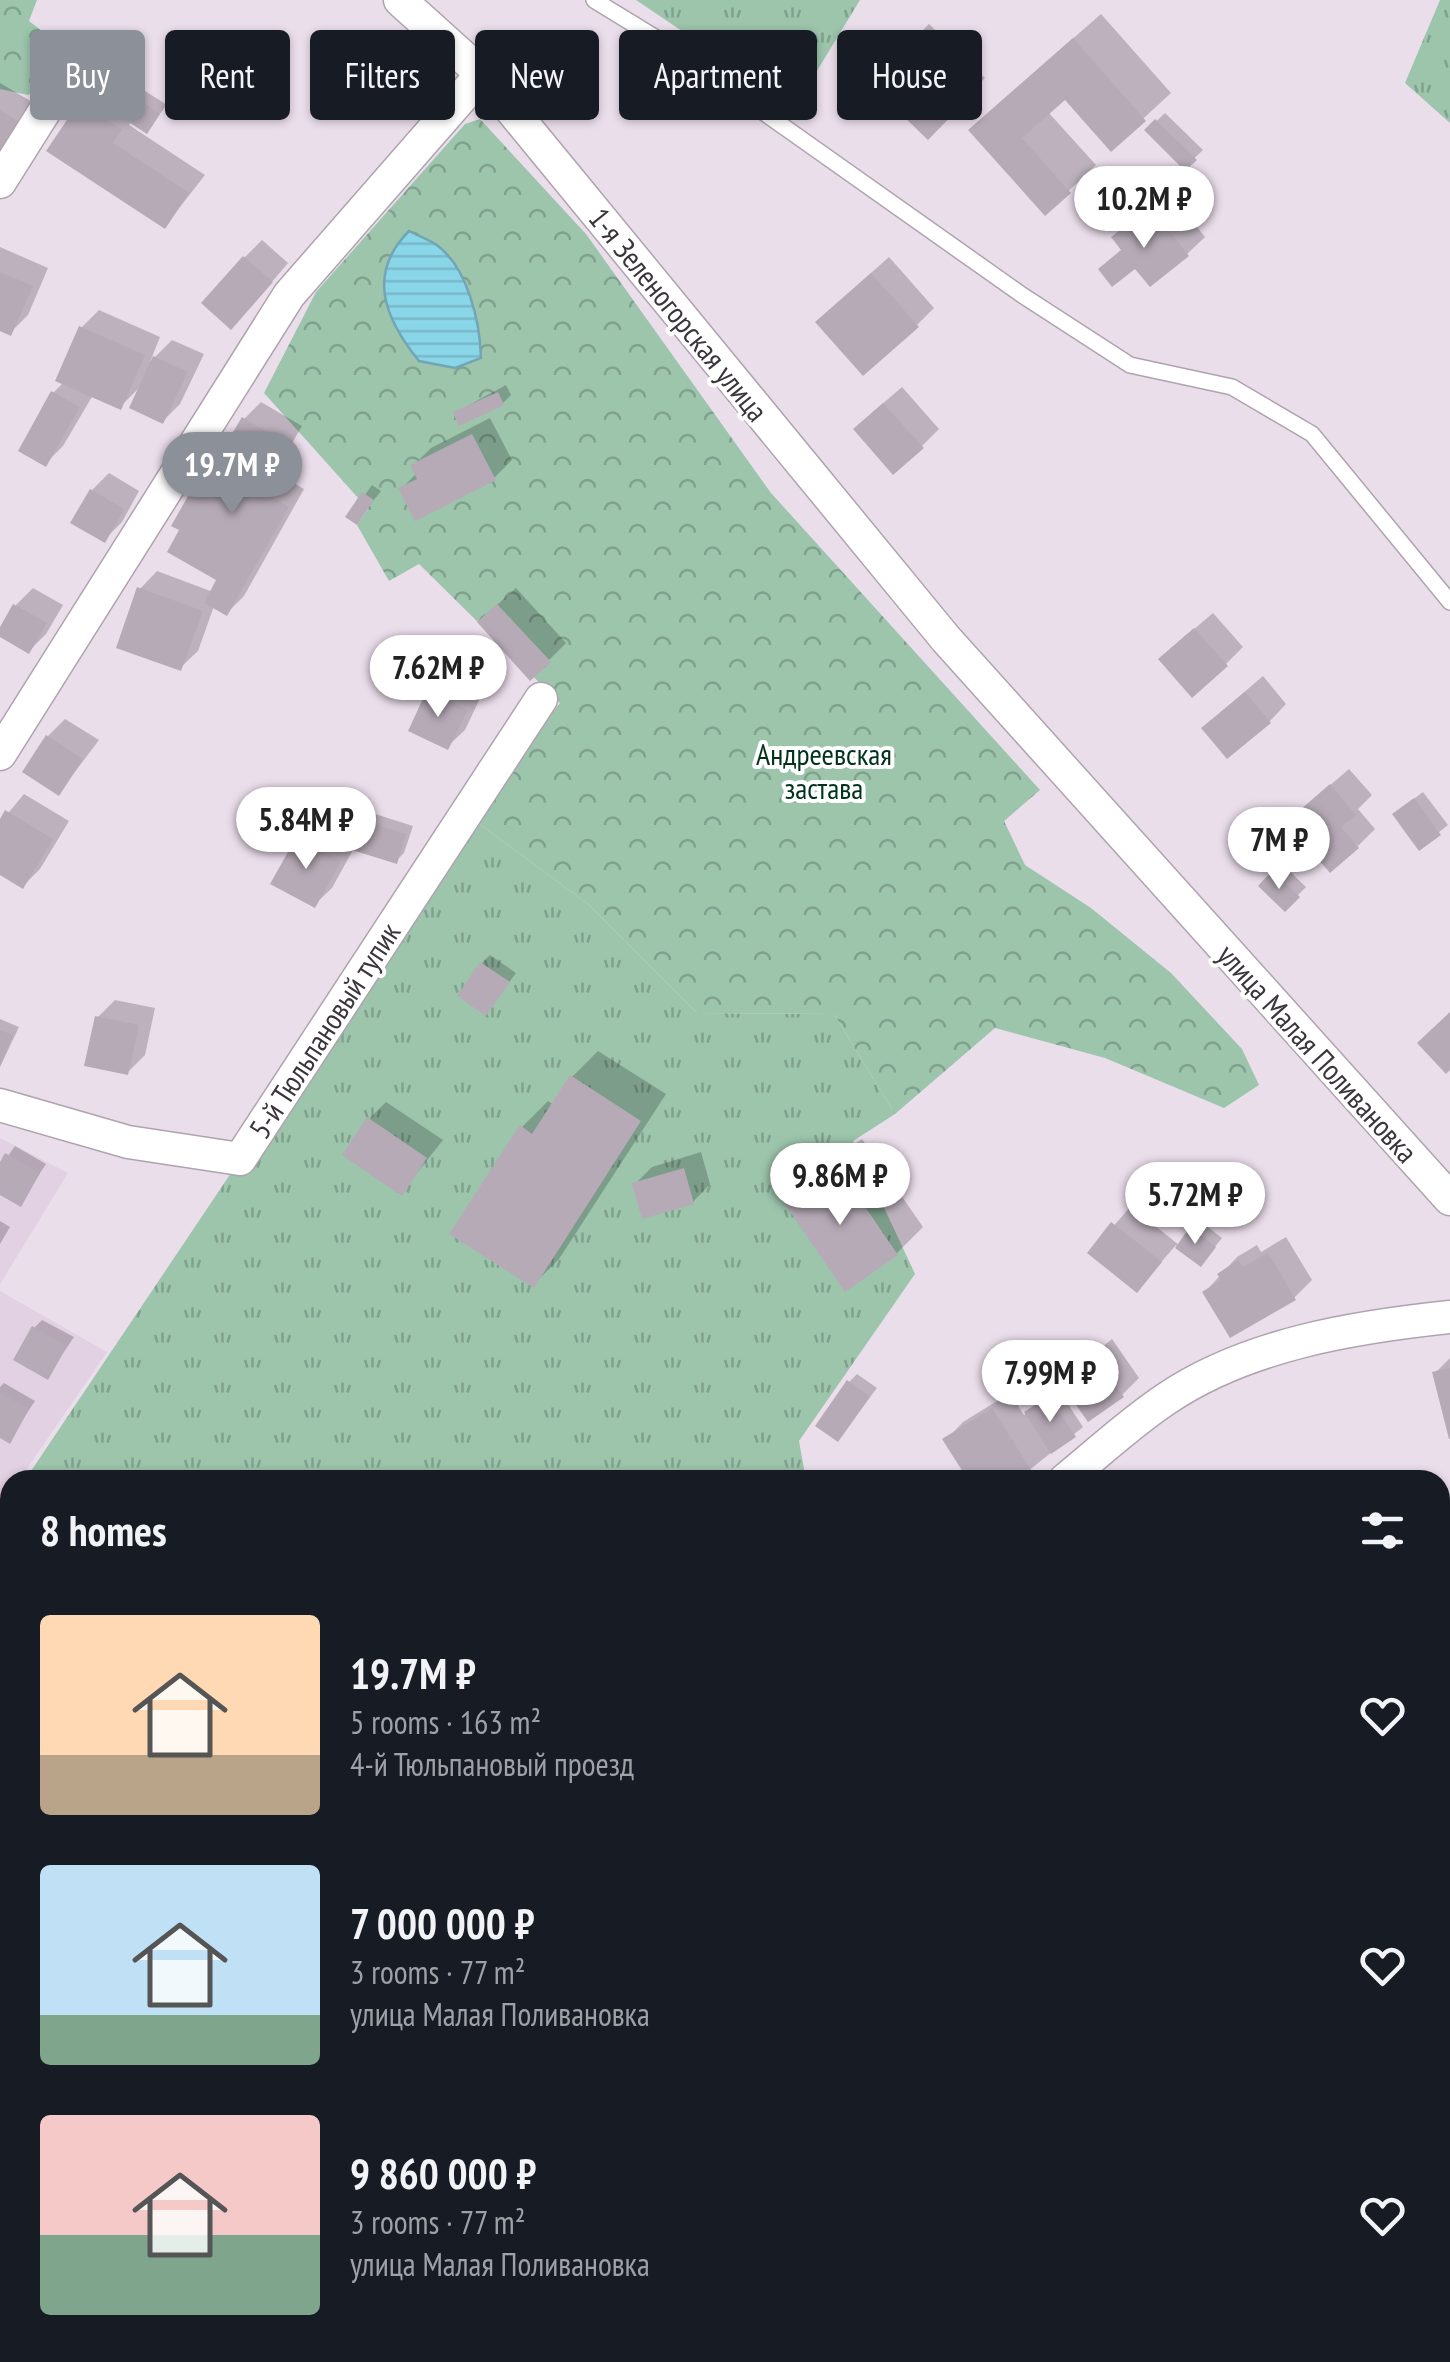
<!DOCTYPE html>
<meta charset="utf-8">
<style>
body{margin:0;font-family:"PT Sans Narrow",sans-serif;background:#242831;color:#f1f3f6;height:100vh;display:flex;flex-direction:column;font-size:38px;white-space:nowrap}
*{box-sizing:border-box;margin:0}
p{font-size:32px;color:#9ea1a6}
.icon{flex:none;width:55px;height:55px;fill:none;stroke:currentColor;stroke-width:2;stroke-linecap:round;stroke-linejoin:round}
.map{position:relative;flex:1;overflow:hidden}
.details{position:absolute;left:0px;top:1470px;width:1450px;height:892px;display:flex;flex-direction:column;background:#171b24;border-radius:30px 30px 0 0;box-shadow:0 2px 8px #0004}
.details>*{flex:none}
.banner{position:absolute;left:30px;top:30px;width:1390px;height:90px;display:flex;gap:20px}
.price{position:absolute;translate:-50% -85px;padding:0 22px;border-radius:35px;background:#fff;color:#222;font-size:32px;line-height:65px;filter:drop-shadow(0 2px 5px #0008)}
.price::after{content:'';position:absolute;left:50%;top:60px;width:30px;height:22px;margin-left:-15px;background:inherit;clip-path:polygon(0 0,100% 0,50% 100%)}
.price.on{background:#8c9099;color:#fff}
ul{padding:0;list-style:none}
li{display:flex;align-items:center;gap:30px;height:250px;padding:0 40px}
li span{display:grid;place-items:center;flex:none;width:280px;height:200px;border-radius:10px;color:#555}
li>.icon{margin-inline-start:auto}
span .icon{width:120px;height:120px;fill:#fffc;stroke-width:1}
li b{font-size:42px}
h2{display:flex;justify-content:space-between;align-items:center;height:120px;padding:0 40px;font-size:42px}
.chip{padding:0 35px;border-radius:10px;background:#171b24;box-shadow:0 2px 8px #0004;font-size:35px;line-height:90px}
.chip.on{background:#8c9099;color:#fff}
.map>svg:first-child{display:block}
</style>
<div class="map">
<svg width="1450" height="2362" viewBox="0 0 1450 2362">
<defs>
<pattern id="grass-tufts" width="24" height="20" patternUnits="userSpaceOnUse" patternTransform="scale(2.5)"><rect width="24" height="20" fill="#9cc5ac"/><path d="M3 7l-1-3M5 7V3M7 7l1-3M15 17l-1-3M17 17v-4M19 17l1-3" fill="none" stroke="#80a18d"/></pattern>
<pattern id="forest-crowns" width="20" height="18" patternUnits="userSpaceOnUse" patternTransform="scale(2.5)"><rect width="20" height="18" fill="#9cc5ac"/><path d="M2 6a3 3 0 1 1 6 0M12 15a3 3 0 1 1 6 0" fill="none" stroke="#80a18d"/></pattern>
<pattern id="water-rules" width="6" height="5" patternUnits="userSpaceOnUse" patternTransform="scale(2.5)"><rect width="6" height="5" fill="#8ad6e9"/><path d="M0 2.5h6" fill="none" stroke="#78b8c9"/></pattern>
</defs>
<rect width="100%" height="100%" fill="#ebdeeb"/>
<path fill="#e2d0e3" d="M0,1138l68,35 -68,111z
M0,1291l107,61 -88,128h-9v13l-10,14z"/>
<path fill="url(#grass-tufts)" d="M636,0h224l-65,107z
M1440,0h10v123l-45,-40z
M470,817l118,87 109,109 137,1 61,100 -42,27 62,133 -116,167 7,39h-781z
M10,1503v374l-10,-6v-354z"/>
<path fill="url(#forest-crowns)" d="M0,0h37l-8,21 49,38 -50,36 -28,-6z
M480,119l106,115 185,259 269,297 -36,31 21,44 66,43 80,65 71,76 17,36 -35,23 -119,-50 -110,-30 -100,86 -61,-100 -137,-1 -109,-109 -118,-87 90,-114 -141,-139 -30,17 -32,-56 11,-16 -104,-116 52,-101 149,-168z
M1450,2210v152h-90l-1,-9 81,-1v-139z"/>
<path fill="url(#water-rules)" stroke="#72a6b4" stroke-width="2.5" d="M409,231c9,5 21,9 29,15 30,23 42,76 43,112l-26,10 -36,-7c-34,-42 -53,-87 -10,-130z"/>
<path fill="#0003" d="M1101,14l70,79 -60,55 -46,-51 -17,15 48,53 -51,48 -47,-109z
M929,24l56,54 -57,58 -56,-54z
M0,83l34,20 -34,50z
M98,86l30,19 14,-16 25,16 -20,25 -15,-9 -3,4 76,50 -40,51 -84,-123z
M1165,113l38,37 -18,17 -38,-37z
M1168,191l37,46 -18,17 -51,11 -22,-28z
M262,240l26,23 -39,46 -5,-51z
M0,247l48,21 -20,47 -18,18 -10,-5z
M889,257l45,51 -17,17 -82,-20z
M99,310l61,27 -10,25 22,-22 32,14 -24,50 -17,17 -23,-34 -20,20 -27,-12 -30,51 -17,17 7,-70 11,-11 17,-54z
M506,385l5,10 -8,8 -47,9z
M902,387l37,42 -17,17 -49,-34z
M261,402l41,24 -27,46 29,17 -60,107 -17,17 -13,-7 -16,45 -18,17 -40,-79 17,-18 56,21 7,-13 -38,-50 12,-38 31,-25 19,-47z
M490,418l22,42 -18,18 -93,11 16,-16 -4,-7 18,-18z
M109,473l30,18 -17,31 -18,18 -12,-50z
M372,485l9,6 -24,31 -8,-5z
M33,588l30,17 -17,29 -17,17 -29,-19 16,-27z
M516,588l50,55 -17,17 -52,-55z
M1213,613l30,34 -17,17 -47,-22z
M447,674l36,18 -18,38 -18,17 -18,-55z
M1263,676l23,28 -17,18 -47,-11z
M65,719l34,21 -40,53 -11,-57z
M1349,769l23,26 -14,14 17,20 -17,17 -51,-41z
M1423,792l25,33 -29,23 -16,-41z
M24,794l45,27 -29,48 -17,17 -23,-13v-50z
M372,813l41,13 -9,27 -8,8 -42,-13 -22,40 -18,17 -15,-67 18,-18 40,22 6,-21z
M1282,864l24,23 -21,21 -24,-22z
M490,955l26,18 -30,40 -4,-50z
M115,1000l40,8 -10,47 -18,18 -29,-56z
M0,1019l19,8 -19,40z
M598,1051l68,43 -107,165 -26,26 -11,-158 26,-26 6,4 18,-28z
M386,1102l57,38 -42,53 -32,-74z
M862,1139l61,88 -26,26 -51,35 -61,-88 26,-26z
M15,1146l31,18 -26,39 -20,-11v-25z
M701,1152l9,32 -17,18 -58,-18 17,-17z
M1131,1206l49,40 20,-25 22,17 -21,26 -25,-19 -39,45 -47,-37z
M0,1221l10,6 -10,17z
M1286,1237l26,43 -18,18 -89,-6 32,-35 20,-12 4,7z
M42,1320l32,17 -27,40 -13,-49z
M1112,1339l27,39 -17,17 -61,-15z
M1450,1358v76l-15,-61z
M857,1374l20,14 -39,51 11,-57z
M4,1383l31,18 -26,39 -9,-5v-48z
M1058,1389l25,38 -66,53h-46l-25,-40 17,-18 47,-29 14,22z
M15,2352h145l2,2 -5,8h-148z
M373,2352h14l7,10h-35z
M550,2352h26l6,10h-47z
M962,2352h66l3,10h-82z"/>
<path fill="#b6aab6" d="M1073,38l73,83 -35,31 -46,-52 -43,38 49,55 -26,23 -77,-86z
M910,39l60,58 -42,43 -59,-57z
M131,95l29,19 -13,20 -29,-19z
M79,102l43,28 -9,13 76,50 -24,36 -119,-78z
M0,110l18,11 -18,30z
M1155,119l42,41 -12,11 -41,-41z
M1150,207l39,49 -39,31 -15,-18 -23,18 -14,-18 23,-19 -10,-13z
M243,256l30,26 -42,48 -30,-27z
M0,272l33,14 -22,50 -11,-5z
M871,273l48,54 -56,49 -48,-54z
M79,326l66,29 -24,55 -66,-29z
M153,356l35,16 -25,52 -34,-16z
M51,391l29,16 -34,60 -28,-16z
M498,392l6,13 -45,21 -6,-14z
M883,403l41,45 -31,27 -40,-46z
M242,417l45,27 -28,46 30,17 -62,109 -23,-13 12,-23 -49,-28 12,-22 -8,-4 21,-37 7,5 6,-12 23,12 9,-16 16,8 -38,-24z
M472,434l24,46 -81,41 -17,-33 19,-9 -7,-14z
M90,489l34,20 -19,34 -35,-20z
M362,492l12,8 -17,25 -12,-8z
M137,587l66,24 -22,60 -65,-23z
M13,604l34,19 -18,31 -29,-17v-10z
M497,604l54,58 -21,19 -53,-59z
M1194,628l34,38 -36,32 -34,-39z
M427,690l41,20 -20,40 -40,-19z
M1245,692l26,31 -44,36 -26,-31z
M46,735l37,24 -24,37 -37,-24z
M1330,784l26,31 -15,12 18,21 -29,25 -44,-51z
M1414,798l27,37 -22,16 -27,-37z
M5,810l48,29 -30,50 -23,-14v-56z
M361,820l45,14 -9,30 -45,-14z
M297,836l44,25 -26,47 -45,-24z
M1272,871l28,26 -15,15 -27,-26z
M480,962l30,20 -24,34 -29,-20z
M1450,1012v58l-4,4 -29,-31z
M95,1016l44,9 -11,50 -44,-9z
M0,1030l13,5 -13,31z
M570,1075l71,46 -107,167 -85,-54 71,-109 12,9z
M367,1117l60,41 -25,38 -60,-41z
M5,1153l35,20 -19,34 -21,-12v-33z
M835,1163l63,92 -53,37 -63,-92z
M684,1168l10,36 -52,15 -10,-36z
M1111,1222l51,40 -25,31 -50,-40z
M1190,1227l26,20 -15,20 -26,-19z
M1268,1253l28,47 -66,38 -28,-46 19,-12 -4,-6 21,-14 5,7z
M32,1326l35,20 -19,34 -35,-20z
M1094,1355l30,42 -36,25 -30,-43z
M1450,1368v71h-1l-17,-67z
M847,1380l23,17 -32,45 -23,-16z
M0,1393l29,16 -19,35 -10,-6z
M1049,1396l27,41 -25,17 -27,-42z
M992,1408l41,65 -11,7h-54l-26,-41z
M12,2352h80l15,10h-101z
M988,2352h16l4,10h-45z
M1286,2352h47v1l-26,9h-17z"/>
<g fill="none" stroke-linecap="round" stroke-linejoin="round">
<g stroke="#afa3af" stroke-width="18">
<path id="lane" d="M594,0l80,49 348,246 108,70 102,22 80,47 138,168
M0,1931l10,5"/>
</g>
<g stroke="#afa3af" stroke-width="35">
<path id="street" d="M400,0l82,74 464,565 504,560
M0,182l61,-97
M0,754l289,-459 193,-221
M0,1105l128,37 112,17 301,-460
M1065,1480c33,-27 65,-57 101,-81 81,-55 189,-72 284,-82
M1091,2352l2,10"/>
</g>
<use href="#lane" stroke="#fff" stroke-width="15"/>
<use href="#street" stroke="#fff" stroke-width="32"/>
</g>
<g text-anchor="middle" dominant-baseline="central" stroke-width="8" stroke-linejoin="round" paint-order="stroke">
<g font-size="30" fill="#3a353a" stroke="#fff">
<text transform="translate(679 314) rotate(51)">1-я Зеленогорская улица</text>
<text transform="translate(324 1030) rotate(-57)">5-й Тюльпановый тупик</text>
<text transform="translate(1318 1053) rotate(48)">улица Малая Поливановка</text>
</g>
<g font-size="30" fill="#00331c" stroke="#fff">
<text x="824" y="753">Андреевская<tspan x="824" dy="34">застава</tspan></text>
</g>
</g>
</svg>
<b class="price" style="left:1144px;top:251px">10.2M ₽</b>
<b class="price on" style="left:232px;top:517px">19.7M ₽</b>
<b class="price" style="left:438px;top:720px">7.62M ₽</b>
<b class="price" style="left:306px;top:872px">5.84M ₽</b>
<b class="price" style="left:1279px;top:892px">7M ₽</b>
<b class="price" style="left:840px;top:1228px">9.86M ₽</b>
<b class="price" style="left:1195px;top:1247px">5.72M ₽</b>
<b class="price" style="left:1050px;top:1425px">7.99M ₽</b>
<div class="banner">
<a class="chip on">Buy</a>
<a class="chip">Rent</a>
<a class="chip">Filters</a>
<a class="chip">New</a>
<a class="chip">Apartment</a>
<a class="chip">House</a>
</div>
<section class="details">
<h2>8 homes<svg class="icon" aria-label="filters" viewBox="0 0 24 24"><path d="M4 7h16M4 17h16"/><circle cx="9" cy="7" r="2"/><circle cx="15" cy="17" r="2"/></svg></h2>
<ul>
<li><span style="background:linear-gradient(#ffd9b3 70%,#b9a48a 0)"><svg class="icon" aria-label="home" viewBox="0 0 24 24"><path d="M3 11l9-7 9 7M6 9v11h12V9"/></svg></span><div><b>19.7M ₽</b><p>5 rooms · 163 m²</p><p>4-й Тюльпановый проезд</p></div><svg class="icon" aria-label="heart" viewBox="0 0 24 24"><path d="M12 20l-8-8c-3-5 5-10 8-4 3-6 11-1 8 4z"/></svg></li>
<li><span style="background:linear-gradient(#bfe0f5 75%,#7fa58c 0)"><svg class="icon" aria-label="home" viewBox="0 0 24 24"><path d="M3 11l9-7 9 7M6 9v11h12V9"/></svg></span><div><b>7 000 000 ₽</b><p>3 rooms · 77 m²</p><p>улица Малая Поливановка</p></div><svg class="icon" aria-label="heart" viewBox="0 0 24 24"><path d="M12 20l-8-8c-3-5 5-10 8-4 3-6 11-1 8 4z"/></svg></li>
<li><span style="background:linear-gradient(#f6c9c9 60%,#7fa58c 0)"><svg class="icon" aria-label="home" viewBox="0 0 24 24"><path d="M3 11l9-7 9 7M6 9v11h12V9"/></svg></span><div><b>9 860 000 ₽</b><p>3 rooms · 77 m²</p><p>улица Малая Поливановка</p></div><svg class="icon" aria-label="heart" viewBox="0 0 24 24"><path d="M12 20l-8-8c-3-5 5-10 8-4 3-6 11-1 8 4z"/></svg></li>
</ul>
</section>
</div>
